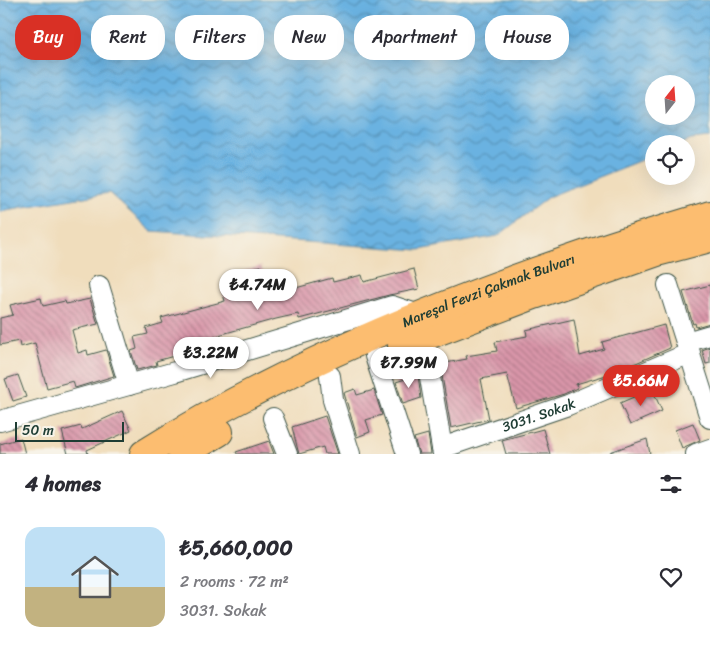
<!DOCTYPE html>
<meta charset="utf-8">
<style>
body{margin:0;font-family:Sriracha,sans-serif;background:#f2f2f3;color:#2b2b33;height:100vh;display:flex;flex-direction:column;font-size:19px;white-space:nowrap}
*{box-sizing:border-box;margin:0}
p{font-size:16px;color:#7c7c81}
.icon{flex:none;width:28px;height:28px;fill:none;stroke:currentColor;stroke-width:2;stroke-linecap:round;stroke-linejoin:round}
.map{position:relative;height:454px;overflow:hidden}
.sheet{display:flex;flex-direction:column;background:#fff;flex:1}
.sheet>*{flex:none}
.top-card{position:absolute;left:15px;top:15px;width:680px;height:45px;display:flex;gap:10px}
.needle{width:32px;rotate:17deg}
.buttons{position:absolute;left:645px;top:75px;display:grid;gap:10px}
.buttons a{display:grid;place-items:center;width:50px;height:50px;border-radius:50%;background:#fff;box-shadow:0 5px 20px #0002;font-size:25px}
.scale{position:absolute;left:15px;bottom:12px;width:109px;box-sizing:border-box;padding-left:5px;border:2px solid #1f3d34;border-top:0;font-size:14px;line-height:18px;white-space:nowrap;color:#1f3d34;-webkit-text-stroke:4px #f7f3e8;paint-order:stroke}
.price{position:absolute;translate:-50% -42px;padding:0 11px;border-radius:18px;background:#fff;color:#222;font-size:16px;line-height:32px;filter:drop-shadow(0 1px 2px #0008)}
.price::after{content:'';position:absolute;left:50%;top:30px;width:15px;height:11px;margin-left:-8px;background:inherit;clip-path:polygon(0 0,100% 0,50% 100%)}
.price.current{background:#d93025;color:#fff}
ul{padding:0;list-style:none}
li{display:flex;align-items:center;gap:15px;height:125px;padding:0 25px}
li span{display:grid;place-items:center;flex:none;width:140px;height:100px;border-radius:15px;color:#555}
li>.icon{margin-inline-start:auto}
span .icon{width:60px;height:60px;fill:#fffc;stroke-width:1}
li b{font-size:21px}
h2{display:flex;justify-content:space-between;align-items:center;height:60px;padding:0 25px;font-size:21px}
.pill{padding:0 18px;border-radius:20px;background:#fff;box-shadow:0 5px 20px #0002;font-size:18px;line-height:45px}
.pill.current{background:#d93025;color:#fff}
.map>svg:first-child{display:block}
</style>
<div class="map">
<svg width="710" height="454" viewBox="0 0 710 454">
<defs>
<pattern id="water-waves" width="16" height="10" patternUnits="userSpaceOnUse" patternTransform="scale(1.25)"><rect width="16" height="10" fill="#6ab2e1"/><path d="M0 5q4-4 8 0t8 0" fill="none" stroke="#5792b7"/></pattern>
<pattern id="building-back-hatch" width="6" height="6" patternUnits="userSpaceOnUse" patternTransform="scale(1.25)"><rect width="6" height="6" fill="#d995a9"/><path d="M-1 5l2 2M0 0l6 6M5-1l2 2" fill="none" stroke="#af7b8a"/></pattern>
</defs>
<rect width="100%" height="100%" fill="#f7f3e8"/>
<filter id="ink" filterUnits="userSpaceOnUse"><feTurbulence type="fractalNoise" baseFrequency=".02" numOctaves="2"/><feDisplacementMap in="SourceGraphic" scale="10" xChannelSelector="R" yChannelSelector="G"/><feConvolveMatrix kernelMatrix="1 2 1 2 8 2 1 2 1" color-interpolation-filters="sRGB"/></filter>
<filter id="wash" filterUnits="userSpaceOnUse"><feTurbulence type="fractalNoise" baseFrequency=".0096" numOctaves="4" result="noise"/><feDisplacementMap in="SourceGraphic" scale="20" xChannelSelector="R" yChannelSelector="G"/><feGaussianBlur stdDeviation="1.12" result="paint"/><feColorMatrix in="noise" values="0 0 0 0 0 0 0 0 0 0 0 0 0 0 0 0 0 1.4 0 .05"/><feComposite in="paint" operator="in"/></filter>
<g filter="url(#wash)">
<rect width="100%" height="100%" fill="#f0ddbc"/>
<path fill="url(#water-waves)" stroke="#44788a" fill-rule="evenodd" d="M0,0h710v138l-19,2 -9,4h-28v11l-106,42 -50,39 -79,14 -268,-19 -42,-38 -103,17 -6,3zM654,84h32v32h-32z"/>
<g id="blocks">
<path fill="url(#building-back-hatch)" d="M261,266l7,24 16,-4 1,5 47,-13 1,4 29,-7 2,7 50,-13 5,20 -30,6 -90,24 -1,-5 -22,5 -61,17 2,8 -61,17 1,4 -20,5 -6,-19 6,-2 -3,-12 14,-3 -2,-6 17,-5 -2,-5 64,-17 -3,-10 19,-5 -4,-13z
M710,285v38l-14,4 -1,-4 -2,1 -10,-32z
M41,298l2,8 22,-5 1,3 24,-5 8,25 -26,6 6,23 9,-3 1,5 18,-5 8,26 -39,12 -2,-7 -26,7 -12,-45 -15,4 -1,-6 -19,4v-27l13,-3 -3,-10z
M574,319l6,37 24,-7 -2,-7 62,-17 6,23 -57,25 -37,11 1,4 -13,6 -48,14 -9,-34 -26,5 8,40 -38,9 -11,-64 27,-5 -1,-3 31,-5 -2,-9 32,-6 -1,-6z
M710,347v16l-4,1 -4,-14z
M18,375l8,22 -13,4 -8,-22z
M418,375l3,23 -18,6 -7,-22z
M355,389l2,6 17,-5 8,25 -16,5 4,12 -13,5 -13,-44z
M652,389l10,22 -32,14 -10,-22z
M122,411l9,19 -44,20 1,4h-20l-6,-23 19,-5 1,3z
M325,416l13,38h-13l-2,-7 -24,7 -7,-27z
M693,423l7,17 -18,8 -7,-18z
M543,429l7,25h-44l-4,-14z
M428,434l3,20h-12l-5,-16z
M21,438l4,16h-25v-10z
M647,439l3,15h-39l-1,-2z
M269,441l5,13h-37l-1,-2z"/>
</g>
</g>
<g filter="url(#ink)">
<use href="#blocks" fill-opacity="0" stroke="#3e5548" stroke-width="1"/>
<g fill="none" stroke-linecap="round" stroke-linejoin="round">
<g stroke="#3e5548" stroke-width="22">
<g id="minor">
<path d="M668,285l42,133"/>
<path d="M99,286l30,99"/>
<path d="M423,336l20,118"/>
<path d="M686,342l24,-7"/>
<path d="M375,356l32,98"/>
<path d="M330,376l3,24 17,54"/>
<path d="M273,418l14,36"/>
<path d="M0,421l175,-49 217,-66 30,10"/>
<path id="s1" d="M442,448l126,-43 122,-52"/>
<path d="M696,454l14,-5"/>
</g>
</g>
<g stroke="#3e5548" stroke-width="30">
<g id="highway">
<path d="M402,345l132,-50 123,-43 53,-14"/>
<path id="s2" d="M144,454c128,-80 279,-144 422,-193 47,-17 96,-31 144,-46"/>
<path d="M182,454l37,-22"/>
</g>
</g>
<use href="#minor" stroke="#fff" stroke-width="20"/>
<use href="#highway" stroke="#fcbd6f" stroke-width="28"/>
</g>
</g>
<g text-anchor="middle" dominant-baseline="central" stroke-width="4.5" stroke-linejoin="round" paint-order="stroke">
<g font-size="14" fill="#1f3d34" stroke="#f7f3e8">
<text stroke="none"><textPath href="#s2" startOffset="382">Mareşal Fevzi Çakmak Bulvarı</textPath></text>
<text stroke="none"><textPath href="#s1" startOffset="102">3031. Sokak</textPath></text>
</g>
</g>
</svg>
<div class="buttons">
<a><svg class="needle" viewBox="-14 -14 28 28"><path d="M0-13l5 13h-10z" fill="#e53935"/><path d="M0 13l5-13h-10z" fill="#7c7c81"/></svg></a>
<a><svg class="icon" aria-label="locate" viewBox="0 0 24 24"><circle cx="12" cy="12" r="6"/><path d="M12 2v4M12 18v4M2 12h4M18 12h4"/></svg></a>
</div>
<div class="scale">50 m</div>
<b class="price" style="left:258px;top:311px">₺4.74M</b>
<b class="price" style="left:211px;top:379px">₺3.22M</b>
<b class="price" style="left:409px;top:389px">₺7.99M</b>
<b class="price current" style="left:641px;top:407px">₺5.66M</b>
<div class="top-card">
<a class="pill current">Buy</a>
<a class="pill">Rent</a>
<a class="pill">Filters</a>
<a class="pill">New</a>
<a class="pill">Apartment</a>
<a class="pill">House</a>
</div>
</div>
<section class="sheet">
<h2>4 homes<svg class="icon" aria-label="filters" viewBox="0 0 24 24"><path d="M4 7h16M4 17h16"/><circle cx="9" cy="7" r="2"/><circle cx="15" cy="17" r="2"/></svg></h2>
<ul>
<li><span style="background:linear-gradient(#bfe0f5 60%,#c2b280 0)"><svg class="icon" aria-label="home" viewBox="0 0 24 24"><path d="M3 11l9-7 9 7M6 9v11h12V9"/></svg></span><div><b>₺5,660,000</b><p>2 rooms · 72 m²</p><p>3031. Sokak</p></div><svg class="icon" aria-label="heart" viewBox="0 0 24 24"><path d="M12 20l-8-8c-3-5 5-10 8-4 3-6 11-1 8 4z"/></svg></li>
</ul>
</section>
